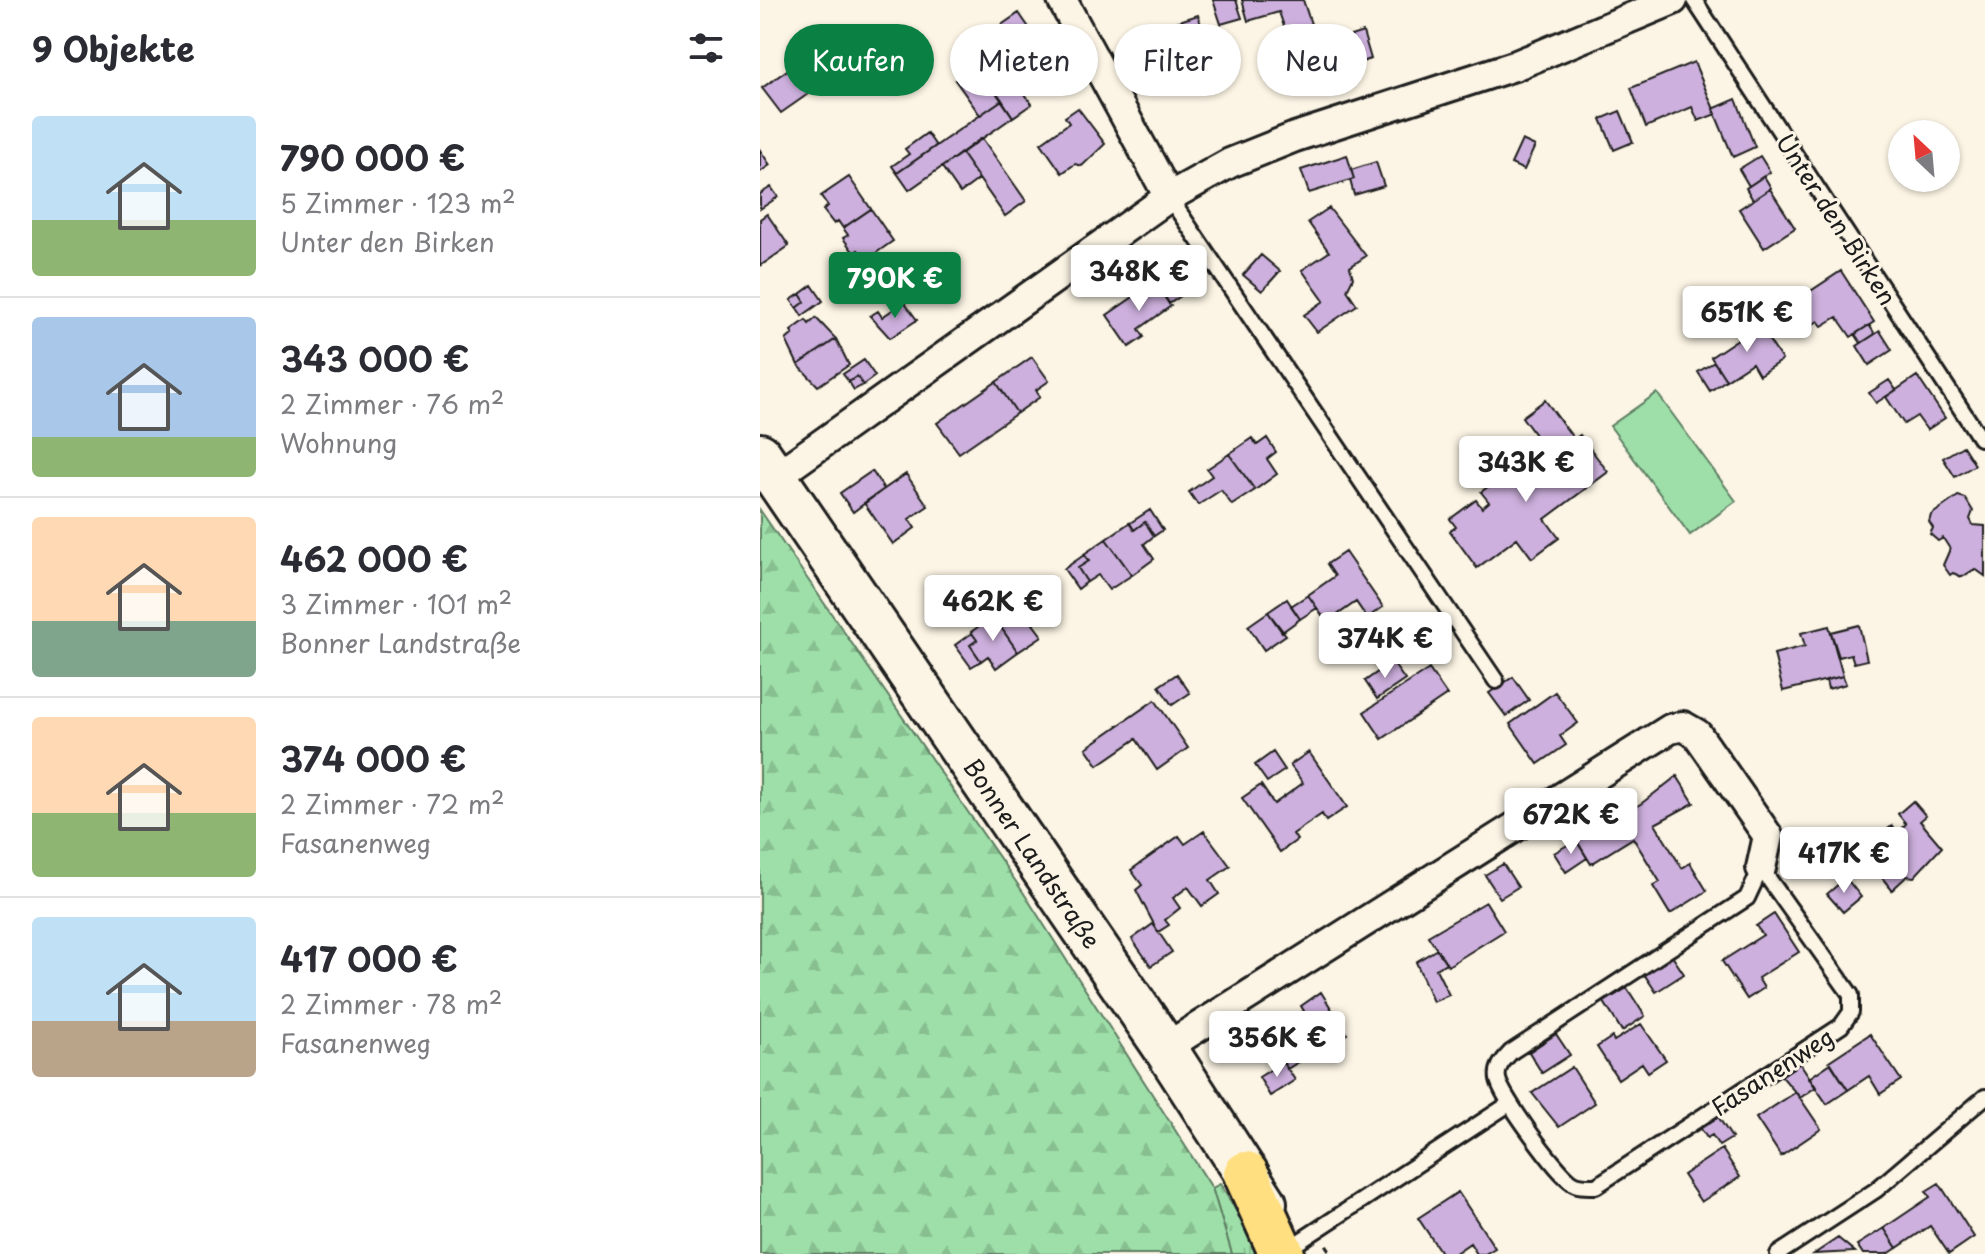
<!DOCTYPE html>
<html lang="de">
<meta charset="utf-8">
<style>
body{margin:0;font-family:"Playpen Sans",sans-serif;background:#f7f7f7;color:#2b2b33;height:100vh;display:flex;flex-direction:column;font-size:30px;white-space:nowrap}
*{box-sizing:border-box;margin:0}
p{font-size:26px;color:#7c7c81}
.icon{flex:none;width:44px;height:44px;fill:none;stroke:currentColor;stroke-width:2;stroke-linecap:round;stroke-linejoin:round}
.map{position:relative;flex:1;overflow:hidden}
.panel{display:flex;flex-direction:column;background:#fff;width:760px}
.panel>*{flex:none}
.guide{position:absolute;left:24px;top:24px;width:760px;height:72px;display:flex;gap:16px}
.needle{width:52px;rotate:334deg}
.fabs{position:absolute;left:1128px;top:120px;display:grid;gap:16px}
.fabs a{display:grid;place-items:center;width:72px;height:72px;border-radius:50%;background:#fff;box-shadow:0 2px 6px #0004;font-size:40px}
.price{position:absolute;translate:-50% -68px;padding:0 18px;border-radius:8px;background:#fff;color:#222;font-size:26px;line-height:52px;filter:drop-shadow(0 2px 4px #0008)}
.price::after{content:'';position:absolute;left:50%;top:48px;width:24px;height:18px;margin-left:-12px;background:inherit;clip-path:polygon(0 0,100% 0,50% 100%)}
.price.current{background:#0b8043;color:#fff}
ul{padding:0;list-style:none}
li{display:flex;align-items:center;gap:24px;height:200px;padding:0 32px}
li+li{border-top:2px solid #e1e1e2}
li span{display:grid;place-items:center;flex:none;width:224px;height:160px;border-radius:8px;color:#555}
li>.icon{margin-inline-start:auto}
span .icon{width:96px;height:96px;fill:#fffc;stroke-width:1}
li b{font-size:34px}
h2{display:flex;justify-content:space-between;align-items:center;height:96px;padding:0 32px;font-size:34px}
.chip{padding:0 28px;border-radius:36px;background:#fff;box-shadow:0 2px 6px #0004;font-size:28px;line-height:72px}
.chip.current{background:#0b8043;color:#fff}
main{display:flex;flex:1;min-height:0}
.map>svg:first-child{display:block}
</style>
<main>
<section class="panel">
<h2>9 Objekte<svg class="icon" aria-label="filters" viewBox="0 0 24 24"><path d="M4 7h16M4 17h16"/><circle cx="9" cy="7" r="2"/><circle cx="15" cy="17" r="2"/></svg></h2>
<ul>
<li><span style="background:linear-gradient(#bfe0f5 65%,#8fb573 0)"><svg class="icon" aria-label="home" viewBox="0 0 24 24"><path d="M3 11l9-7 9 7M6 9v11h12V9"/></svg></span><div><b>790 000 €</b><p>5 Zimmer · 123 m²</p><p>Unter den Birken</p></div></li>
<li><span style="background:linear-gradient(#a9c7e8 75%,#8fb573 0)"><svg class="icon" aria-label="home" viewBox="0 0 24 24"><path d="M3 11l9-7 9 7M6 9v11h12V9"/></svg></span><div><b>343 000 €</b><p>2 Zimmer · 76 m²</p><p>Wohnung</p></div></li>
<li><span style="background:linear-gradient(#ffd9b3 65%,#7fa58c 0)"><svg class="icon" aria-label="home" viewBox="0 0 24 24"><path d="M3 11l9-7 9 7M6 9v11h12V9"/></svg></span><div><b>462 000 €</b><p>3 Zimmer · 101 m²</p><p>Bonner Landstraße</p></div></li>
<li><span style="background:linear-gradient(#ffd9b3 60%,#8fb573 0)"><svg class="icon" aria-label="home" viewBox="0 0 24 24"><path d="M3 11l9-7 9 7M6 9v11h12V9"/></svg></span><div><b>374 000 €</b><p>2 Zimmer · 72 m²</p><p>Fasanenweg</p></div></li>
<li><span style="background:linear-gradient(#bfe0f5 65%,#b9a48a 0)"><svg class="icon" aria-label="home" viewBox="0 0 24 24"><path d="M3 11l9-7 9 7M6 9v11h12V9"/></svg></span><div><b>417 000 €</b><p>2 Zimmer · 78 m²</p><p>Fasanenweg</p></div></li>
</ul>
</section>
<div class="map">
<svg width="1225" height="1254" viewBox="0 0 1225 1254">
<defs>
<pattern id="grass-tufts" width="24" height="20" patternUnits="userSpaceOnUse" patternTransform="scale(2)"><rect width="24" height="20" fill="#9edfa9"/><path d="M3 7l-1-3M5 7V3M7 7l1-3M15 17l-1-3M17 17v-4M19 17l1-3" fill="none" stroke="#88bf91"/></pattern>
<pattern id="forest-firs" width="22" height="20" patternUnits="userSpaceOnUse" patternTransform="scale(2)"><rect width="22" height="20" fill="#9edfa9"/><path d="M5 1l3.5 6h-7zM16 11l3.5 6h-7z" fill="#88bf91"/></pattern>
</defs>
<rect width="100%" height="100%" fill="#fcf5e5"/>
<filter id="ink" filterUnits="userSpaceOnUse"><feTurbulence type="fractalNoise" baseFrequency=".0125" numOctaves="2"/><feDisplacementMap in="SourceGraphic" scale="16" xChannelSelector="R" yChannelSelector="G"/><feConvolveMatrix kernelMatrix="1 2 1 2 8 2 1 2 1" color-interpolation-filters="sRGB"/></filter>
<g filter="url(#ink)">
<path fill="url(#grass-tufts)" stroke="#5d7e62" stroke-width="2" d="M460,1184l42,70h-30l-20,-66z"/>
<path fill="url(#forest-firs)" stroke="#5d7e62" stroke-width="2" d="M0,510l263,382 189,296 20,66h-472z"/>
<path fill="#9edfa9" stroke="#5d7e62" stroke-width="2" d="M897,393l79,108 -46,34 -80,-109z"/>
<path fill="#cdb0dd" stroke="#1c1c1c" stroke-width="2" d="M453,0h23l6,18 -21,6z
M482,0h61l10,30 -25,8 -9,-26 -31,9z
M259,13l13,19 -22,15 -13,-19z
M438,15l16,53 -23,7 -9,-28 -32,11 -8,-25z
M603,32l8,27 -34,11 -8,-27z
M235,52l37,52 -19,13 -36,-52z
M934,62l22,52 -18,7 -6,-14 -46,20 -15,-39z
M217,65l25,35 -22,15 -25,-35z
M33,66l18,26 -30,21 -19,-25z
M976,99l19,48 -22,10 -20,-48z
M242,100l11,17 -104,73 -12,-17z
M318,108l27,36 -23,22 -7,-2 -13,9 -21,-30 28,-20 -4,-6z
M860,111l13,31 -19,8 -13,-31z
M167,133l9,13 -39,27 -5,-7 17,-12 -4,-5z
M222,138l44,63 -21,15 -44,-63z
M762,140l13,6 -11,24 -13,-6z
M0,150l10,15 -10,7z
M201,153l18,26 -19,14 -18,-26z
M587,155l7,24 -45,14 -8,-23z
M1000,156l10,16 -21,14 -10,-17z
M616,162l8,24 -30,9 -4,-15 4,-1 -3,-9z
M1004,176l7,12 -18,12 -7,-12z
M89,177l22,32 -28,19 -5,-7 -4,3 -11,-14 5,-4 -7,-10z
M11,187l7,10 -18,12v-15z
M1010,189l25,39 -31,20 -25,-39z
M569,208l37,48 -16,11 3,11 -6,12 10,15 -40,27 -13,-17 20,-14 -22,-31 27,-18 -21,-30z
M111,209l22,32 -27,19 -8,-10 -4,3 -11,-15 5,-3 -5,-7z
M7,214l22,32 -29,20v-47z
M501,255l19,16 -18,20 -19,-16z
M1081,271l33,51 -23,15 -14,-20 -15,9 -4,-5 -17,11 -16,-24z
M410,272l15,21 -16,11 -14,-22z
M395,282l16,24 -32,23 5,8 -15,10 -22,-32z
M52,285l11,16 -21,15 -5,-8 8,-6 -5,-8z
M40,294l5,8 -8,6 -6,-8z
M144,302l13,18 -27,18 -20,-22 8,-5 4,6z
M56,318l20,21 -38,26 -12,-25 7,-6 -2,-3 15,-11 3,4z
M999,325l23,35 -23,15 -7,-12 -26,17 -15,-23z
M1109,325l6,9 -14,9 -6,-9z
M1120,331l12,19 -23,15 -12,-19z
M76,339l13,26 -31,21 -20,-21z
M272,357l17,24 -13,9 4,7 -23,16 -21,-31z
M104,360l11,16 -12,9 -6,-9 -8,6 -6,-8z
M954,362l12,18 -16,11 -12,-19z
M97,376l6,9 -9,5 -5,-8z
M1157,376l28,42 -18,12 -10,-14 -13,8 -18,-27z
M1129,380l7,10 -20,13 -7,-10z
M236,382l21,31 -58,40 -22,-30z
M785,400l29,39 -23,18 -29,-40z
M820,435l28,37 -63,47 14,19 -27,20 -15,-20 -40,30 -27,-37 6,-4 -6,-8 26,-19 6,8 7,-6 -8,-10 28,-21 8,11z
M492,438l5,7 10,-7 9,14 -9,7 10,15 -22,16 -26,-36z
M1203,446l12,19 -20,12 -12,-19z
M469,454l26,36 -23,15 -11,-15 -23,15 -9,-13 23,-16 -5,-7z
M112,471l12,18 -31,23 -13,-19z
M146,474l22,32 -19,13 6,9 -22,16 -29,-41z
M1198,496l7,2 8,13 -3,8 3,6 12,1v50l-10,-7 -13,8 -9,-4 -3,2 -7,-10 7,-16 -7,-11 -5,3 -8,-7 3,-6 -4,-6 2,-7z
M390,510l13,20 -9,6 -9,-14 -11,8 -4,-7z
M385,522l9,14 -10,8 10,15 -22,16 -26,-36 23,-16 5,7z
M346,539l26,36 -23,15 -11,-15 -11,7 -9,-14 11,-7 -5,-7z
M585,552l38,55 -16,11 -11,-16 -29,20 -19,-27 27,-19 -8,-12z
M324,555l5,6 -11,7 9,14 -9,7 -14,-20z
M274,590l16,23 -9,6 -11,-15 -7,5 -6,-8z
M548,595l9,13 -17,11 -9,-13z
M527,599l13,20 -18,13 -14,-20z
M257,600l6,9 7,-5 11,15 -8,5 9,12 -24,16 -25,-36z
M508,612l18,23 -22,15 -16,-24z
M233,616l25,36 -22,16 -8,-12 -7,5 -11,-16 7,-5 -6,-8z
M1099,625l8,35 -13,3 -3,-9 -12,3 -8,-25z
M1069,626l14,50 -60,15 -9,-37 31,-8 -4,-13z
M212,633l5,7 -7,5 11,16 -10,6 -16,-22z
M632,662l13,18 -28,19 -12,-18z
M669,669l18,26 -65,44 -18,-27z
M417,674l13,19 -18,12 -13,-19z
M1083,676l3,8 -18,5 -2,-9z
M753,677l16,23 -23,16 -17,-23z
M795,692l23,31 -18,13 6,9 -28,19 -28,-40z
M395,700l33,48 -31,22 -21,-31 -38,26 -12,-17z
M513,752l12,18 -18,12 -12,-17z
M549,752l38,55 -21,14 -4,-7 -29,20 4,6 -17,12 -38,-54 19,-13 13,19 29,-21 -13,-18z
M917,776l17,27 -39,21 27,44 8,-5 17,28 -37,23 -17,-28 7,-4 -27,-44 -42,26 -14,-23 65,-38z
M1153,801l13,15 -6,5 22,26 -28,30 -7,-1 -15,14 -22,-27 -6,5 -13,-15 16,-13 8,10 9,-8 -5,-6 13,-10 5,6 9,-8 -8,-10z
M444,831l26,35 -20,14 9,14 -17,12 -14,-19 -15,11 7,10 -15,12 4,5 -11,7 -22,-42 6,-5 -11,-15 48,-34 6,8z
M816,840l11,18 -21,14 -12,-19z
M743,864l15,23 -18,11 -15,-23z
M1086,878l15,19 -18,15 -16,-18z
M726,902l18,29 -56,35 -20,-30z
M1014,914l25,38 -41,26 6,10 -17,11 -25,-38 41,-26 -7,-9z
M393,924l19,28 -21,14 -19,-27z
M677,949l9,14 -10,6 13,26 -16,7 -17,-40z
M912,956l12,18 -28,18 -12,-18z
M867,988l18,28 -23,15 -18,-29z
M561,992l26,42 -31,17 -22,-34 10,-6 -3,-5z
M534,1017l22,34 -29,18 -21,-34z
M881,1024l25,36 -18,12 -6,-9 -24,16 -21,-32 15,-10 2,4z
M796,1034l14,21 -28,18 -13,-21z
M1110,1034l31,46 -21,14 -11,-18 -21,14 -19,-29z
M1038,1060l18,27 -16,11 -21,-25z
M523,1062l12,18 -25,16 -11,-19z
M1071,1063l17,27 -21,14 -18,-26z
M812,1067l23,36 -36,24 -27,-34z
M1036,1092l25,37 -40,27 -25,-38z
M957,1115l15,23 -13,8 -7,-11 -5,3 -8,-12z
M962,1149l18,28 -39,25 -18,-27z
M1179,1183l35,54 -25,17 -19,-28 -33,22 -13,-20 46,-31 -4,-6z
M698,1192l37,56 -10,6h-8l-7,-11 -16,11h-12l-24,-36z
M1124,1228l13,20 -9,6h-25l-6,-9z
M1078,1238l17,14 -41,2z"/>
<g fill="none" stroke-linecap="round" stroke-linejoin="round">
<g stroke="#1c1c1c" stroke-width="20">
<path id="service" d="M934,0l286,438
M409,197l327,484
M1001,868l90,127v17l-10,14 -245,160c-8,0 -18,1 -24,-4 -15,-9 -71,-86 -74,-103 -2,-12 5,-18 13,-27l236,-154z
M534,1245l215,-141
M1018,1254l98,-64 109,-93"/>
</g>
<g stroke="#1c1c1c" stroke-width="34">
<path id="minor" d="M302,0l107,197
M15,477l394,-280 61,-34 65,-26 219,-71 159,-66
M405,1048l505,-319 13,-3 14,8 71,102 -7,32"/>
</g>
<g stroke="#1c1c1c" stroke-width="48">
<path id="secondary" d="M0,455l405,593 100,155"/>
</g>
<g stroke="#1c1c1c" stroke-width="50">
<path id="motorway" d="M486,1174l36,80"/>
</g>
<path stroke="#1c1c1c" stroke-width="4" stroke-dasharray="6 6" stroke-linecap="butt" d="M566,1245l6,9"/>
<use href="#service" stroke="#fcf5e5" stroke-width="14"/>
<use href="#minor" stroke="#fcf5e5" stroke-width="28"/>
<use href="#secondary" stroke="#fcf5e5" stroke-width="42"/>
<use href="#motorway" stroke="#ffdf80" stroke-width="44"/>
</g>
</g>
<g text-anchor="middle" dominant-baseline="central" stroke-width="6" stroke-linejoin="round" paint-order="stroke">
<g font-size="24" fill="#1c1c1c" stroke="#fcf5e5">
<text transform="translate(1077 219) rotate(57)">Unter den Birken</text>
<text transform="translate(273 853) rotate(56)">Bonner Landstraße</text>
<text transform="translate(1012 1071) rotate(-33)">Fasanenweg</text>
</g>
</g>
</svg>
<div class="fabs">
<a><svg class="needle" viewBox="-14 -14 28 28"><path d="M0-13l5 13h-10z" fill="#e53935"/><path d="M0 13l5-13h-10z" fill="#7c7c81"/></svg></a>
</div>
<b class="price" style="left:379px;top:313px">348K €</b>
<b class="price current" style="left:135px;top:320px">790K €</b>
<b class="price" style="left:987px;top:354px">651K €</b>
<b class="price" style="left:766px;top:504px">343K €</b>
<b class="price" style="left:233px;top:643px">462K €</b>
<b class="price" style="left:625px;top:680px">374K €</b>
<b class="price" style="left:811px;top:856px">672K €</b>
<b class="price" style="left:1084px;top:895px">417K €</b>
<b class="price" style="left:517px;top:1079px">356K €</b>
<div class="guide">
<a class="chip current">Kaufen</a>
<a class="chip">Mieten</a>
<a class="chip">Filter</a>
<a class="chip">Neu</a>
</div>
</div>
</main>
